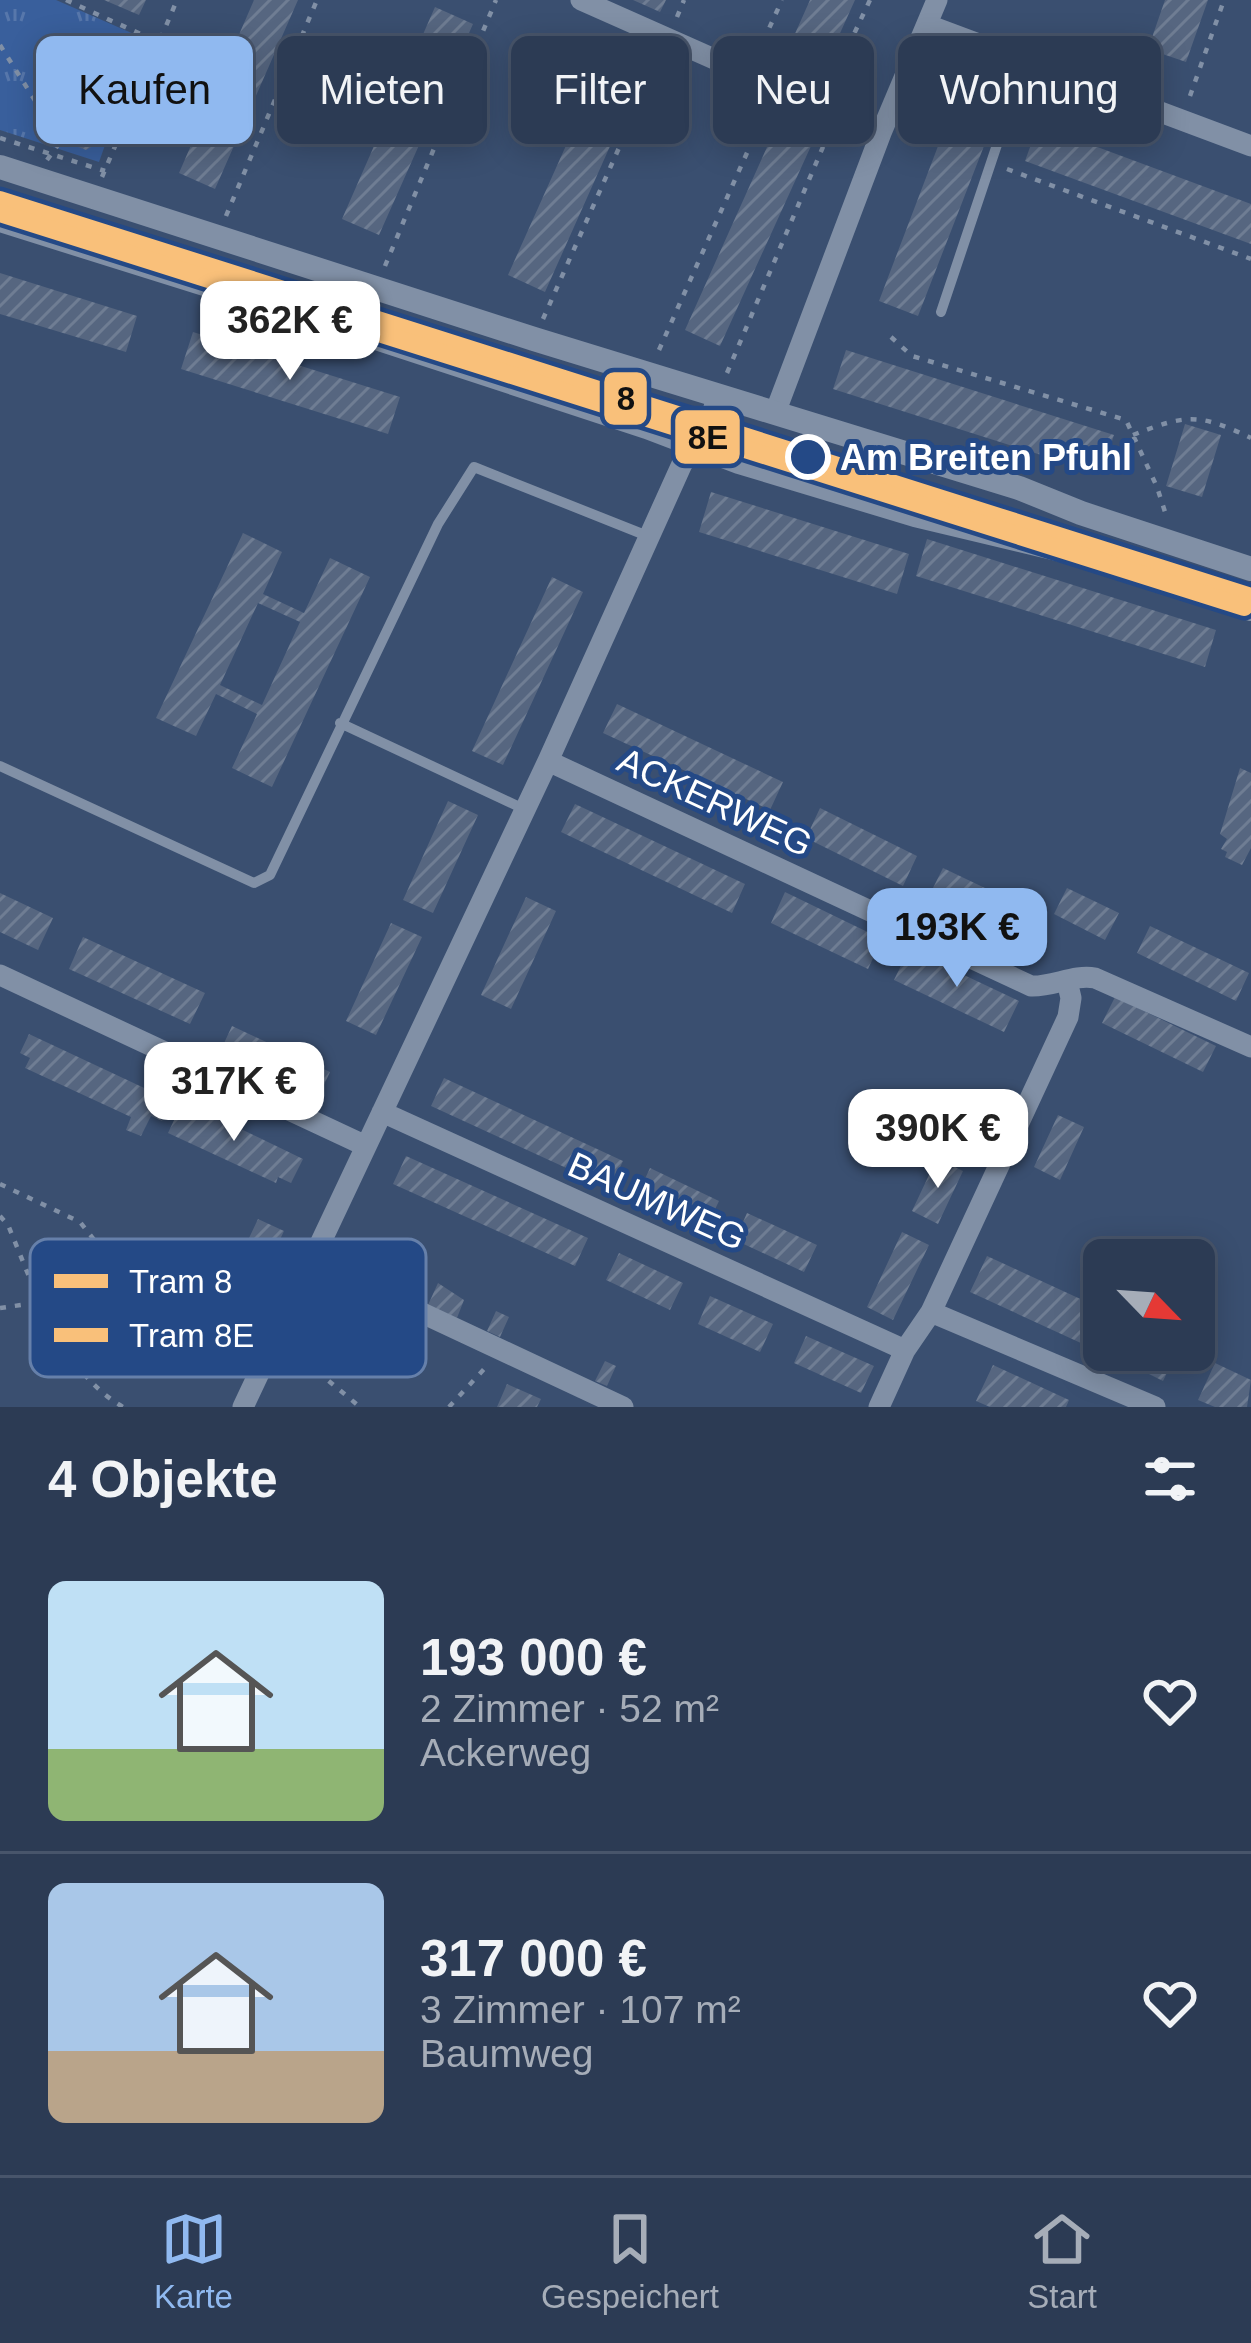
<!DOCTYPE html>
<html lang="de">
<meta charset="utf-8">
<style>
body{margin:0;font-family:Arial,sans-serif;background:#34425a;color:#f1f3f6;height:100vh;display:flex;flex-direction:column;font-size:45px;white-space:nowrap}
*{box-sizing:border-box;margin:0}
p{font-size:39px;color:#a6adb8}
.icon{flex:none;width:66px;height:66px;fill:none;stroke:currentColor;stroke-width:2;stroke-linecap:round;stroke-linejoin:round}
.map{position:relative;height:1407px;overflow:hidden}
.panel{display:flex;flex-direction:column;background:#2c3b54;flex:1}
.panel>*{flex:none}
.top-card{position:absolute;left:36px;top:36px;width:1179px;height:108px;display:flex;gap:24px}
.needle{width:78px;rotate:115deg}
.controls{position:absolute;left:1083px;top:1239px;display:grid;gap:24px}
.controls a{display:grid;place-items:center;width:132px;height:132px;border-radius:18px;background:#2c3b54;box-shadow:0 6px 30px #0003,0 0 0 3px #48556b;font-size:60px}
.price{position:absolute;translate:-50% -102px;padding:0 27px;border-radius:24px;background:#fff;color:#222;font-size:39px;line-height:78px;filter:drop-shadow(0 3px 6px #0008)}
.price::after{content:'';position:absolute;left:50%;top:72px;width:36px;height:27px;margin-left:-18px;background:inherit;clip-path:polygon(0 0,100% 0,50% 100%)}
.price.selected{background:#90b9f0;color:#111}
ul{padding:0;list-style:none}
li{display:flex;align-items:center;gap:36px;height:300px;padding:0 48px}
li+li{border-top:3px solid #48556b}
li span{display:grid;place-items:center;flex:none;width:336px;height:240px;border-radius:18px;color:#555}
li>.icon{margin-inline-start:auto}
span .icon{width:144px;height:144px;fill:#fffc;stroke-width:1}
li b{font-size:51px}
h2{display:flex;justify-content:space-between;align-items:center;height:144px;padding:0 48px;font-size:51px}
.pill{padding:0 42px;border-radius:18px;background:#2c3b54;box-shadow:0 6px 30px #0003,0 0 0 3px #48556b;font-size:42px;line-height:108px}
.pill.selected{background:#90b9f0;color:#111}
.tabs{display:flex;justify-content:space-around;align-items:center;height:168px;border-top:3px solid #48556b;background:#2c3b54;font-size:33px;color:#a6adb8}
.tabs a{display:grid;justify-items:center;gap:6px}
.tabs .selected{color:#90b9f0}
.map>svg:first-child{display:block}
</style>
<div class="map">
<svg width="1251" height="1407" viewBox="0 0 1251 1407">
<defs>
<pattern id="grass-tufts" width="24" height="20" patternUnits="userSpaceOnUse" patternTransform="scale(3)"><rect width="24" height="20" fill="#395f9c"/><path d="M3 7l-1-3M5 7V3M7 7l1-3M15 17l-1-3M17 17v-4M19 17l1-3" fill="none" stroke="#5777ab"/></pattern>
<pattern id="building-hatch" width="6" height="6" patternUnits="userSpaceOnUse" patternTransform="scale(3)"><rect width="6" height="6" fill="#566680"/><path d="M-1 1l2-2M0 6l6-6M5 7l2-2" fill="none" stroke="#6f7d93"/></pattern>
</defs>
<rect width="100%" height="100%" fill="#3a4f70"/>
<path fill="url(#grass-tufts)" d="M0,0h56l87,38 -44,124 -99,-32z"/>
<path fill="url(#building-hatch)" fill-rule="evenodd" d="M104,0h42l-7,15z
M254,0h44l-83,189 -36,-16z
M633,0h33l-6,12z
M810,0h45l-37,82 -37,-17z
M1165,0h43l-22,62 -38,-13z
M435,7l38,17 -94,211 -37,-16z
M603,63l37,16 -95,213 -37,-17z
M97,103l11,7 -13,35 -9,5 -18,-7v-11z
M951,112l40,16 -73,188 -39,-15z
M780,118l36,17 -96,211 -35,-16z
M1038,125l213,79v40l-226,-83z
M0,273l137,43 -11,36 -126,-38z
M193,332l207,65 -12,37 -207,-65z
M846,350l268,85 -13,39 -268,-85z
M1185,424l36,11 -19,62 -36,-11z
M711,492l198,62 -12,40 -198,-62z
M243,533l39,19 -19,42 41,19 26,-55 40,19 -98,210 -40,-19 25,-54 -41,-20 -20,42 -40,-18zM258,603l42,19 -38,83 -42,-20z
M927,539l289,91 -11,37 -289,-91z
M552,577l31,15 -80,173 -31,-14z
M617,704l166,78 -13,28 -167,-77z
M1240,768l11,5v75l-9,17 -17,-8 2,-5 -6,-3 6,-10 -7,-5z
M448,801l30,14 -45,98 -30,-13z
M575,804l170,80 -13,29 -171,-81z
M820,808l97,48 -14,30 -97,-48z
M943,868l82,39 -14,30 -83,-39z
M1067,888l52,25 -14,27 -51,-26z
M785,892l97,47 -14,30 -97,-46z
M0,893l53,25 -15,32 -38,-18z
M526,897l30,14 -45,98 -30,-14z
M391,923l31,14 -46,98 -30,-14z
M1150,926l99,47 -13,28 -99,-48z
M83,937l122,56 -15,31 -121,-55z
M909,949l110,52 -15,31 -110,-52z
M1115,997l101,49 -13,26 -101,-49z
M232,1026l98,46 -14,30 -98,-46z
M29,1034l143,67 -10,20 -11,-5 -10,20 -15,-6 5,-13 -106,-49 5,-10 -10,-5z
M444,1078l179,83 -13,27 -179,-82z
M183,1101l120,58 -12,24 -13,-6 -2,6 -108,-50z
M1058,1115l26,12 -24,53 -26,-13z
M406,1156l182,82 -13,28 -182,-82z
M937,1158l26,13 -25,53 -26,-13z
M650,1168l69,33 -13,27 -69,-32z
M747,1213l70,32 -13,27 -69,-32z
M258,1219l26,12 -25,53 -26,-12z
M902,1232l27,13 -36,75 -26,-13z
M619,1253l64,30 -13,27 -64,-30z
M987,1256l113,52 -17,36 -113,-52z
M438,1283l26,17 -7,18 -29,-13z
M710,1296l63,28 -13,28 -62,-28z
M496,1311l13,6 -9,20 -13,-6z
M806,1336l68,30 -13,27 -67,-30z
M1126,1350h52l-15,31 -42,-21z
M605,1361l11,5 -9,20 -12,-5z
M1215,1363l36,17 -4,27h-32l-17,-7z
M993,1365l76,35 -3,7h-76l-14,-6z
M507,1384l34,15 -4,8h-40z"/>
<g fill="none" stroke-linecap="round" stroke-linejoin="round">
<path stroke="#8190a6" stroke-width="4.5" stroke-dasharray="6 9" stroke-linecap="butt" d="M66,0l92,42
M677,17l7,-17
M0,45l58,92
M757,55l25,-55
M829,87l41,-87
M1190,96l34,-96
M0,138l105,33
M47,160l48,-66 36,13
M1007,169l244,90
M102,177l75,-177
M226,216l91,-216
M385,266l111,-266
M543,319l115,-259
M891,337l21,19 214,64 31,67 9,28
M659,350l108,-242
M727,373l101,-238
M1133,435c53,-21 66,-22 118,3
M0,1184l80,38 53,67
M0,1216l8,9c26,62 53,146 115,182
M0,1308l133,-19 118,53
M289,1360l35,17 36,30
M449,1407l37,-40"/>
<path stroke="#8190a6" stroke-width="10" d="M941,312l84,-251
M340,723l186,87
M0,766l254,117 16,-8 168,-351 36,-57 176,70"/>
<path stroke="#8190a6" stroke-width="21" d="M581,0l300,133
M928,25l323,121
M775,413l106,-280 56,-133
M548,761l483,225c22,1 43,-12 64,-8l156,69
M0,975l366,171
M382,1112l523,238
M311,1261l312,146
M931,1312l224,95
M243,1407l305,-646 134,-297 26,-37 10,-32
M879,1407l26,-57 26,-38 137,-295 3,-19 -4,-17"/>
<path stroke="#8190a6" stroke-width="24" d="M0,167l534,172 485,149 62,25 170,56
M0,220l370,116 277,91 92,35 176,53 155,37 181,57"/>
<g stroke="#244986" stroke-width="27">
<path id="tram-1" d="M0,200l1251,397"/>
</g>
<g stroke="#244986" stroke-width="27">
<path id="tram-2" d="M0,213l1244,394"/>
</g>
<use href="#tram-1" stroke="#f9c07a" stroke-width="18"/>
<use href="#tram-2" stroke="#f9c07a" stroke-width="18"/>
</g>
<circle fill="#244986" stroke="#fff" stroke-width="6" cx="808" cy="457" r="20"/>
<g text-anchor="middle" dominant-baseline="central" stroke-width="10" stroke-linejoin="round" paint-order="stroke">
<g font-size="36" font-weight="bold" fill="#fff" stroke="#244986" text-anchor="start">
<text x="840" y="457">Am Breiten Pfuhl</text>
</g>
<g font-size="36" fill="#fff" stroke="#244986">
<text transform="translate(715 802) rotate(25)">ACKERWEG</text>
<text transform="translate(657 1201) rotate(24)">BAUMWEG</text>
</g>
</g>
<rect x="30" y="1239" width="396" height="138" rx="18" fill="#244986" stroke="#6680aa" stroke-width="3"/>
<rect x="54" y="1274" width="54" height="14" fill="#f9c07a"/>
<rect x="54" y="1328" width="54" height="14" fill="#f9c07a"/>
<g font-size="33" fill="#fff">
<text x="129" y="1293">Tram 8</text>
<text x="129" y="1347">Tram 8E</text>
</g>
<g stroke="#244986" stroke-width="4.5">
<rect x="602" y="370" width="47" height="57" rx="12" fill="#f9c07a"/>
<rect x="673" y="408" width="69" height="58" rx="12" fill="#f9c07a"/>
</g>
<g font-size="33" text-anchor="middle" font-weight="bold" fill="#111">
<text x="626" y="410">8</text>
<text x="708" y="449">8E</text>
</g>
</svg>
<div class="controls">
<a><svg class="needle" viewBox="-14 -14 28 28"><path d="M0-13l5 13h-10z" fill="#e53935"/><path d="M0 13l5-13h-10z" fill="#a6adb8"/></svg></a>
</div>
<b class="price" style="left:290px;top:383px">362K €</b>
<b class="price selected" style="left:957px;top:990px">193K €</b>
<b class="price" style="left:234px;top:1144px">317K €</b>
<b class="price" style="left:938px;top:1191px">390K €</b>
<div class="top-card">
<a class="pill selected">Kaufen</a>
<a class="pill">Mieten</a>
<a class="pill">Filter</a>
<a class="pill">Neu</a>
<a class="pill">Wohnung</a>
</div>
</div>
<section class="panel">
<h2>4 Objekte<svg class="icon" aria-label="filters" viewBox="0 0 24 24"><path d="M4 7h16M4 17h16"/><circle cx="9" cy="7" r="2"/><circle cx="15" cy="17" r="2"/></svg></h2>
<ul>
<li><span style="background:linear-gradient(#bfe0f5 70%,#8fb573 0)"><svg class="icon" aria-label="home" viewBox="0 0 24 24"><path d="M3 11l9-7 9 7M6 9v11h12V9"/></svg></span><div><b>193 000 €</b><p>2 Zimmer · 52 m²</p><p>Ackerweg</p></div><svg class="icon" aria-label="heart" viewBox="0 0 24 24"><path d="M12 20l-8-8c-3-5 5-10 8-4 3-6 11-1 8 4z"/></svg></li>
<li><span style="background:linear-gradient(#a9c7e8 70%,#b9a48a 0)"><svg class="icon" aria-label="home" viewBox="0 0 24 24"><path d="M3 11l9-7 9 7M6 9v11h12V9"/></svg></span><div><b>317 000 €</b><p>3 Zimmer · 107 m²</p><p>Baumweg</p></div><svg class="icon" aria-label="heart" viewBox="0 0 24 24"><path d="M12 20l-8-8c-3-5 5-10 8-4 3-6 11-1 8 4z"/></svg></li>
</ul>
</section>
<nav class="tabs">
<a class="selected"><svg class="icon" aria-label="map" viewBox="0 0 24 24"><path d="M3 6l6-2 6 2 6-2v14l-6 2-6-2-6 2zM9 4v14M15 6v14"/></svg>Karte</a>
<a><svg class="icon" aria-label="saved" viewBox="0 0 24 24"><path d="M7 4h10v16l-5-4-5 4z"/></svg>Gespeichert</a>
<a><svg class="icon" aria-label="home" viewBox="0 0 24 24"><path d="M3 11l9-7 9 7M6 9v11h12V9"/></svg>Start</a>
</nav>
